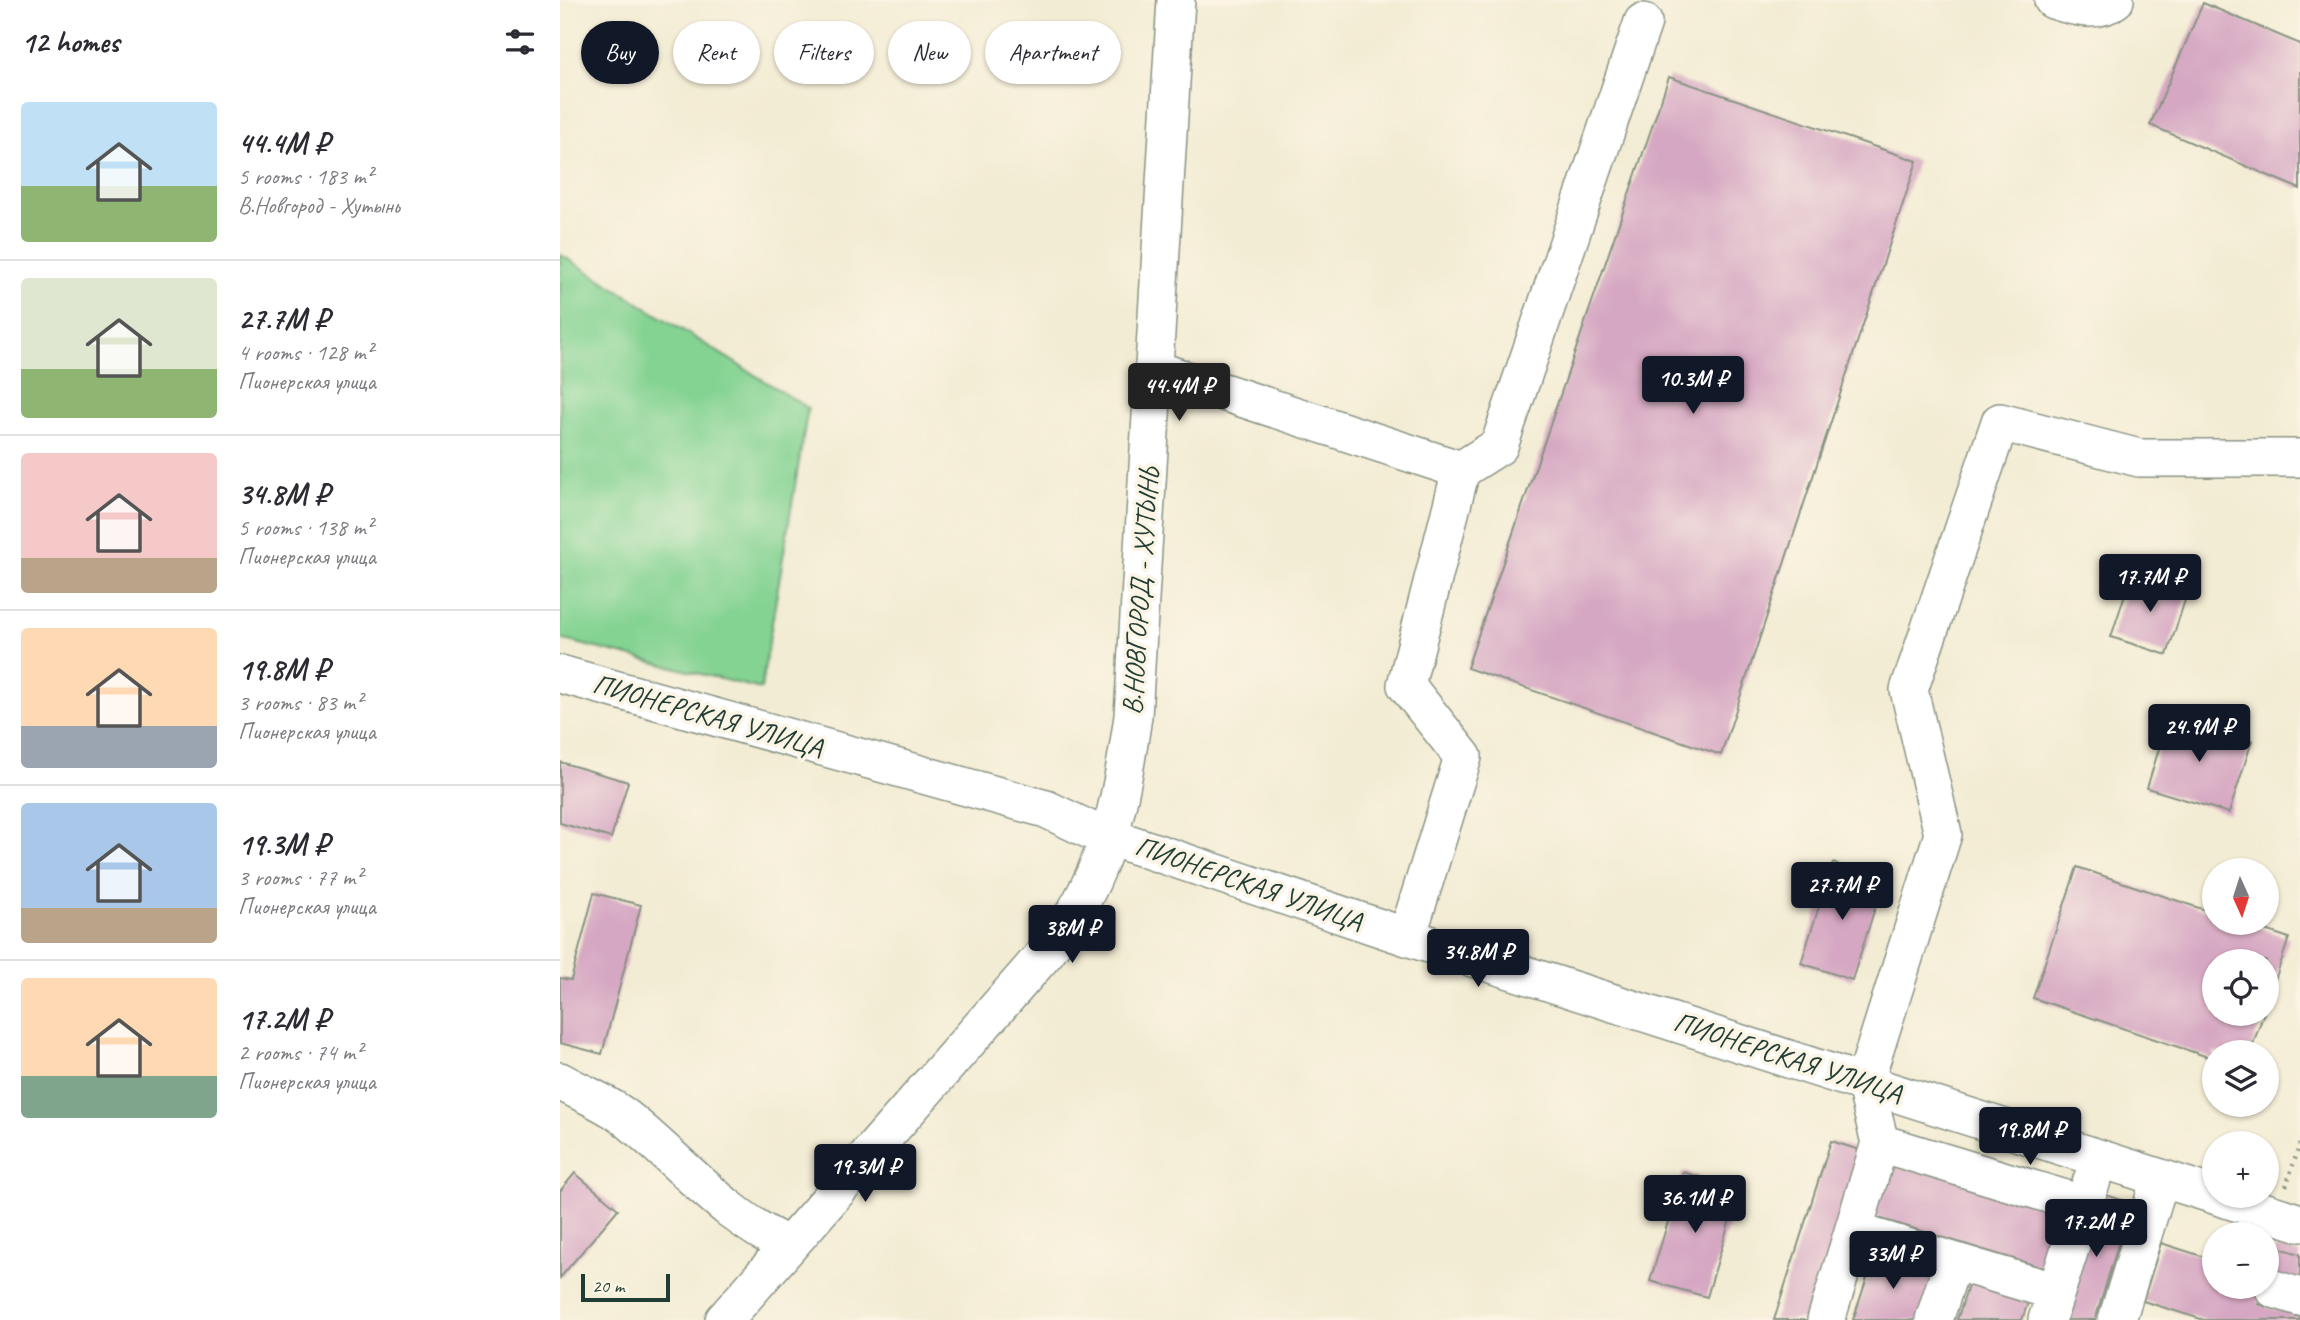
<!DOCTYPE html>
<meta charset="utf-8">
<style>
body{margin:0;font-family:Caveat,sans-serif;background:#f2f2f3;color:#2b2b33;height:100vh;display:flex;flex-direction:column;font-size:26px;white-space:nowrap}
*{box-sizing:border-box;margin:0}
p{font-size:23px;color:#7c7c81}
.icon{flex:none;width:38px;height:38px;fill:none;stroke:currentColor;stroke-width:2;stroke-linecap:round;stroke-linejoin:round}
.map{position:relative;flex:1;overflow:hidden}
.panel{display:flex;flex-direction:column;background:#fff;width:560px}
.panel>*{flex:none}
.hud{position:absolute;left:21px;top:21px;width:665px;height:63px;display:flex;gap:14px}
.needle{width:46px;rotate:177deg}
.controls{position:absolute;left:1642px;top:858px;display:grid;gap:14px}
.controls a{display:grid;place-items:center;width:77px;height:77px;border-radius:50%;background:#fff;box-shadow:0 2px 5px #0004;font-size:35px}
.scale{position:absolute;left:21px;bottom:18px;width:89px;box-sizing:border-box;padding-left:7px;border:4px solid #1f3d34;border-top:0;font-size:19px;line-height:24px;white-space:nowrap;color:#1f3d34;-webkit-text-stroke:5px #fcf5e5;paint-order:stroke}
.price{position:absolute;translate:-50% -60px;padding:0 16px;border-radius:7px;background:#111827;color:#fff;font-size:23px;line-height:46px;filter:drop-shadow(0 2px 4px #0008)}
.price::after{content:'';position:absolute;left:50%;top:42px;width:21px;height:16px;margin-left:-10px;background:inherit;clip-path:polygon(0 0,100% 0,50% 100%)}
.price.selected{background:#222;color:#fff}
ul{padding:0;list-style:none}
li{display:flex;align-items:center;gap:21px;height:175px;padding:0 21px}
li+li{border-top:2px solid #e1e1e2}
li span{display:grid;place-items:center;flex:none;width:196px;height:140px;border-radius:7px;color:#555}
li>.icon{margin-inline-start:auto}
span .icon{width:84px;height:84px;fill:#fffc;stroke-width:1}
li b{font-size:30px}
h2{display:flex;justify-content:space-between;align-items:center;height:84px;padding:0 21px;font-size:30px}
.chip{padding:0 24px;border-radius:32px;background:#fff;box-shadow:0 2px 5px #0004;font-size:24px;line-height:63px}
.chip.selected{background:#111827;color:#fff}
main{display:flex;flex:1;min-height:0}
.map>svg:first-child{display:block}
</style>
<main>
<section class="panel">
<h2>12 homes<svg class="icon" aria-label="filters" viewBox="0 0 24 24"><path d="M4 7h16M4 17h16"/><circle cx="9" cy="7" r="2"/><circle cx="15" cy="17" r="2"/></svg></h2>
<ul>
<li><span style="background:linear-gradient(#bfe0f5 60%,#8fb573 0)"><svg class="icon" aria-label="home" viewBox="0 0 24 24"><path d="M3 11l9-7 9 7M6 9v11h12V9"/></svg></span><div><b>44.4M ₽</b><p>5 rooms · 183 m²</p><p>В.Новгород - Хутынь</p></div></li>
<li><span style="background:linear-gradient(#dfe7d0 65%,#8fb573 0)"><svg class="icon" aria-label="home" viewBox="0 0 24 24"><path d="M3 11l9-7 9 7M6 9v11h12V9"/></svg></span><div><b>27.7M ₽</b><p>4 rooms · 128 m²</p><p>Пионерская улица</p></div></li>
<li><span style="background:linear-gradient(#f6c9c9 75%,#b9a48a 0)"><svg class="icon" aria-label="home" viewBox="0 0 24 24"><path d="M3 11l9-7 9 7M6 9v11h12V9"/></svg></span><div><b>34.8M ₽</b><p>5 rooms · 138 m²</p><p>Пионерская улица</p></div></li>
<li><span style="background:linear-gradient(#ffd9b3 70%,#9aa5b1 0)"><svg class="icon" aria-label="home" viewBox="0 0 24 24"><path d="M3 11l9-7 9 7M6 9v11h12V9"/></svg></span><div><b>19.8M ₽</b><p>3 rooms · 83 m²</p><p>Пионерская улица</p></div></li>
<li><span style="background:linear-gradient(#a9c7e8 75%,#b9a48a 0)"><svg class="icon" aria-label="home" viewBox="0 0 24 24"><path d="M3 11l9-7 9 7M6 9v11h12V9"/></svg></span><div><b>19.3M ₽</b><p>3 rooms · 77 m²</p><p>Пионерская улица</p></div></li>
<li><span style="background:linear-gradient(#ffd9b3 70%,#7fa58c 0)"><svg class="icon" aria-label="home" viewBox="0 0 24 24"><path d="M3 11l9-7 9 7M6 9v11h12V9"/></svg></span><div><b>17.2M ₽</b><p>2 rooms · 74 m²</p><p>Пионерская улица</p></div></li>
</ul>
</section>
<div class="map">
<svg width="1740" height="1320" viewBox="0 0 1740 1320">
<rect width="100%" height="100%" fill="#fcf5e5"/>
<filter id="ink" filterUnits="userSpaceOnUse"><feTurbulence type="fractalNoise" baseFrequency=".0143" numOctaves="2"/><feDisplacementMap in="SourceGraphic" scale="14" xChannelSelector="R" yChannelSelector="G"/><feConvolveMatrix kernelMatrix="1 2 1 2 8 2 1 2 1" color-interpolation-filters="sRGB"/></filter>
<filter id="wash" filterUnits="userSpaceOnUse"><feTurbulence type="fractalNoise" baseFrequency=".00686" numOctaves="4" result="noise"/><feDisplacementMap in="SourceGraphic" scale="28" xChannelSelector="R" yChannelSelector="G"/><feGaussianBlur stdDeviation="1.57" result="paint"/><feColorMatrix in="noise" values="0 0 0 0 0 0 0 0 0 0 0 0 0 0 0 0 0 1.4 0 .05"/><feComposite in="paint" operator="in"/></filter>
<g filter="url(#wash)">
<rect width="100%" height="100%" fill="#f3ecd4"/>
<path fill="#84d393" stroke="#528864" stroke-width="2" d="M0,254l248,154 -47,281 -201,-50z"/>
<g id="blocks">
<path fill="#d6a7c2" d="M1643,3l97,41v145l-150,-64z
M1109,77l248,84 -196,594 -254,-87z
M1572,573l56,18 -21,64 -56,-18z
M1610,713l82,28 -23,72 -82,-25z
M0,762l68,20 -17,56 -51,-15z
M1273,863l51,17 -32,100 -51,-17z
M1517,867l137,46v9h27l48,16 -22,66 -1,-43h-52v52h50l-14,39h-36v7l-181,-61z
M34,893l47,12 -39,149 -42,-11v-65l11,2z
M1271,1141l32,10 -54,169h-35z
M1329,1157l185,56 -17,59 -185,-56z
M1123,1172l56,17 -32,108 -57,-16z
M15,1173l43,36 -58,69v-87z
M1540,1193l31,10 -36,117h-35z
M1601,1243l53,17v26h50l-6,18 42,13v3h-96l-61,-19z
M1716,1247l24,7v33l-33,-11z
M1315,1254l59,19 -16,47h-65z
M1410,1280l59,19 -7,21h-65z"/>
</g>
</g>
<g filter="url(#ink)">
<use href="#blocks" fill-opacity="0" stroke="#899484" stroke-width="2"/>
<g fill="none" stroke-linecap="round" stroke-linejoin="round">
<g stroke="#899484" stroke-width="40">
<path id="minor" d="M1493,0c21,7 44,14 62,0
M593,369l308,101 38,-24 144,-424
M0,674l486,135 46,22 315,106 807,258
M847,937l56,-180 -57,-72 55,-215
M0,1081c21,12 47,22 66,37 52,41 101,101 162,127
M1320,1143l205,62
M1654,1195l86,28
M1293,1231l203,61
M1714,1289l26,8
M164,1320l323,-369c11,-16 25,-32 34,-49 32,-57 43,-122 52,-186l43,-716
M1266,1320l54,-177 -15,-62 78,-247 -34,-144 91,-268 139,36h161
M1374,1320l19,-59
M1487,1320l45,-140
M1557,1320l43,-141"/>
</g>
<path stroke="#899484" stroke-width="4.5" stroke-dasharray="2 5" stroke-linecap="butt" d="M1726,1186l14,-42"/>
<use href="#minor" stroke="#fff" stroke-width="37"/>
</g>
</g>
<g text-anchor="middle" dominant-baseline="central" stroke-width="7" stroke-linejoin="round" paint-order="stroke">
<g font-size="28" fill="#1f3d34" stroke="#fcf5e5">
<text transform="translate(580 591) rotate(-86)">В.НОВГОРОД - ХУТЫНЬ</text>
<text transform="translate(148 715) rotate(16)">ПИОНЕРСКАЯ УЛИЦА</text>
<text transform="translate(689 883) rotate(19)">ПИОНЕРСКАЯ УЛИЦА</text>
<text transform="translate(1228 1057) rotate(18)">ПИОНЕРСКАЯ УЛИЦА</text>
</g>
</g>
</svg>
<div class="controls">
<a><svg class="needle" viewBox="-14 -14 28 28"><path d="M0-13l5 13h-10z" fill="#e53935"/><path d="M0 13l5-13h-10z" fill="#7c7c81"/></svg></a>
<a><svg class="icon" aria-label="locate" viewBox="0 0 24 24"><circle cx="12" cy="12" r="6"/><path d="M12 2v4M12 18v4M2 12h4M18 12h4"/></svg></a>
<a><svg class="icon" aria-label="layers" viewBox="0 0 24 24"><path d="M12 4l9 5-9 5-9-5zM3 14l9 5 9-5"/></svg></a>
<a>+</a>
<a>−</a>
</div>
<div class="scale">20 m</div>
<b class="price" style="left:1133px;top:416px">10.3M ₽</b>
<b class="price selected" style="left:619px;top:423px">44.4M ₽</b>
<b class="price" style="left:1590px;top:614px">17.7M ₽</b>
<b class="price" style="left:1639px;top:764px">24.9M ₽</b>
<b class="price" style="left:1282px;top:922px">27.7M ₽</b>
<b class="price" style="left:512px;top:965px">38M ₽</b>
<b class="price" style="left:918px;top:989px">34.8M ₽</b>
<b class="price" style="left:1470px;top:1167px">19.8M ₽</b>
<b class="price" style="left:305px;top:1204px">19.3M ₽</b>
<b class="price" style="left:1135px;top:1235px">36.1M ₽</b>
<b class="price" style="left:1536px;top:1259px">17.2M ₽</b>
<b class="price" style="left:1333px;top:1291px">33M ₽</b>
<div class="hud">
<a class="chip selected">Buy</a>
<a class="chip">Rent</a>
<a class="chip">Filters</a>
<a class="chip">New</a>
<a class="chip">Apartment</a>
</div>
</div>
</main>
